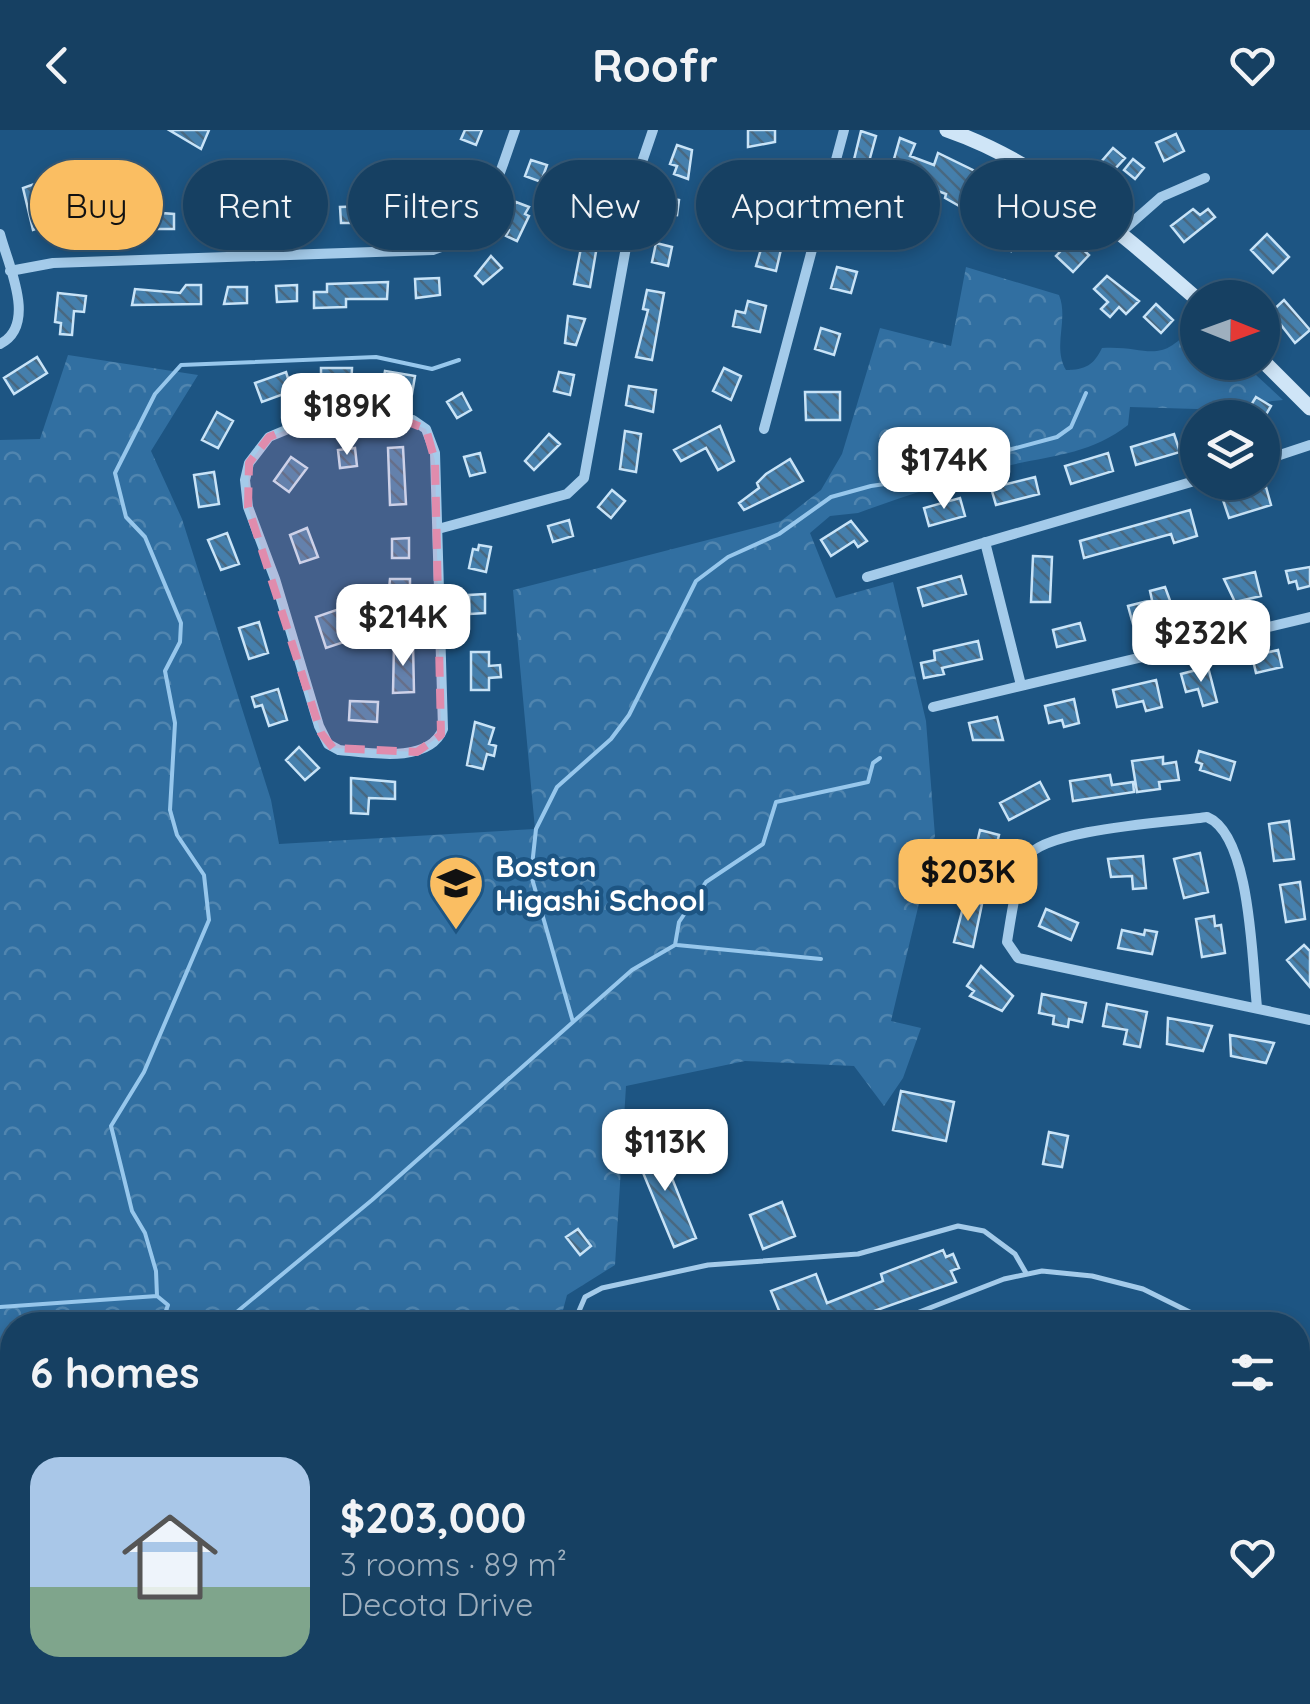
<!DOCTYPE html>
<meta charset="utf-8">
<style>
body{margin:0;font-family:Quicksand,sans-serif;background:#234b6b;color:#f1f3f6;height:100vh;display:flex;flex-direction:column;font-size:38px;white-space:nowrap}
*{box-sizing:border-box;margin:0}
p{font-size:32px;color:#9eafbe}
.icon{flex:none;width:55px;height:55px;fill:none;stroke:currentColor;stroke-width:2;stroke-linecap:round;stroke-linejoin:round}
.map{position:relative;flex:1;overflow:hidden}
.side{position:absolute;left:0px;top:1182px;width:1310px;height:392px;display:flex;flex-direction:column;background:#164062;border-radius:40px 40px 0 0;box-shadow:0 5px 15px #0003,0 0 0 2px #355977}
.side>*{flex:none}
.banner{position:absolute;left:30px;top:30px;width:1250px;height:90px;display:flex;gap:20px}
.needle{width:65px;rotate:91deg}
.controls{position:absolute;left:1180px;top:150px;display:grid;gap:20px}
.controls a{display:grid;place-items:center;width:100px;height:100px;border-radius:50%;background:#164062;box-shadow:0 5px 15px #0003,0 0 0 2px #355977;font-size:50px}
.price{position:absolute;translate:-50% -85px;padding:0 22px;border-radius:20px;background:#fff;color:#222;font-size:32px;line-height:65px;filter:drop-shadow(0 2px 5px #0008)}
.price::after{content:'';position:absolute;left:50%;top:60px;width:30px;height:22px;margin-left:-15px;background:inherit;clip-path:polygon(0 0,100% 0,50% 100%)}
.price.on{background:#fabe62;color:#111}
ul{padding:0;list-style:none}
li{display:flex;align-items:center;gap:30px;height:250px;padding:0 30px}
li span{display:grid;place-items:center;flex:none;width:280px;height:200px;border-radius:30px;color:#555}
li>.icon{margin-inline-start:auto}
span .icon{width:120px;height:120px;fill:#fffc;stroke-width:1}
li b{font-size:42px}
h2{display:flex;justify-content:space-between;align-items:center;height:120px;padding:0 30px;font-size:42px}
.pill{padding:0 35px;border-radius:45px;background:#164062;box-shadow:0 5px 15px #0003,0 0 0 2px #355977;font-size:35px;line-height:90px}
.pill.on{background:#fabe62;color:#111}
header{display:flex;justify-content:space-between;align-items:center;height:130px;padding:0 30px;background:#164062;font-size:45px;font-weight:700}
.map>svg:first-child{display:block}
</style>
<header><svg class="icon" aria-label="back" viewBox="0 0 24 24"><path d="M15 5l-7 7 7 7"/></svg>Roofr<svg class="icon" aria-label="heart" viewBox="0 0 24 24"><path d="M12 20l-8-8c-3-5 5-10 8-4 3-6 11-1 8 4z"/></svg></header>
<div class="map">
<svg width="1310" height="1574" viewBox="0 0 1310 1574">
<defs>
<pattern id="forest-crowns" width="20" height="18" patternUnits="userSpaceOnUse" patternTransform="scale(2.5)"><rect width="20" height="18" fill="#316fa1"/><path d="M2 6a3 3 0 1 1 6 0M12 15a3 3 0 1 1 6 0" fill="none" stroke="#5085af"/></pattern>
<pattern id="building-back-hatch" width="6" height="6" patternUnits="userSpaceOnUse" patternTransform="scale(2.5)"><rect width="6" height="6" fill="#457fac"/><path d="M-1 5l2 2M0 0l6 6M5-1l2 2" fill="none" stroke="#486881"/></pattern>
</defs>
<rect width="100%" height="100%" fill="#1d5583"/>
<path fill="url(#forest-crowns)" d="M966,137l93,28c10,25 -7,51 7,75 19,0 28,-5 36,-22 48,-3 58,21 95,-28l1,42 45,1 40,37 -86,9 -67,-2 -2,18c-39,31 -84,31 -130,43 -47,13 -94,28 -140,45l-28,3 -20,17 26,65 57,-16 33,139 9,115 -44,185 30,7 -18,50 -19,28 -30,-40 -109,-5 -119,25 -11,179 -48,30 -8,30h-547v367l19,1 1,11h-32v-1264l40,-1 28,-84 130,20 -47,76 31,68 89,281 8,44 256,-15 -22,-239 268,-69 40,-31 21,-36 38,-126 71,18z
M1298,1422l12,8v118l-12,2z
M515,1563h110l-26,11h-72z
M1167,1563h117l-1,11h-43l-10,-9z"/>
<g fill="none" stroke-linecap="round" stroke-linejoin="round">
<path stroke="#97c7ec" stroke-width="4" d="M677,815l144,14
M573,892l59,-52 43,-25 4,-23 27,-40 57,-38 13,-42 92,-20 5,-19 7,-5
M157,1166l-1,-25 -11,-38 -13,-22 -21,-85 33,-54 65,-152 -5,-45 -27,-40 -7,-25 5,-87 -10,-52 15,-29 1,-19 -36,-86 -19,-20 -11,-44 40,-79 26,-29 195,-8 56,12 27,-9
M0,1177l157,-11 11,9 -7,20
M221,1195l151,-125 201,-178 -42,-147 5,-46 21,-42 54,-48 18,-24 67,-134 32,-24 51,-23 52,-37 40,-11 55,-8 60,-22 71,-19 14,-10 15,-34
M1298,1413l12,12"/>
</g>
<path fill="url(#building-back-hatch)" stroke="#c8e3f7" stroke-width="2.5" d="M169,0h40l-8,19z
M465,0h17l-6,15 -15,-6z
M748,0h27v12l-27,5z
M861,1l15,5 -12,44 -14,-4z
M1176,4l8,17 -20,10 -8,-18z
M900,8l15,6 -5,12 24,9 4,-12 49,24 -10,39 -32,-18 1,-4 -56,-21z
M677,15l15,5 -4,29 -14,-5 3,-8 -7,-2z
M1113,18l12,10 -13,14 -11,-10z
M1133,29l11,9 -9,11 -11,-9z
M531,30l16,5 -6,17 -16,-6z
M778,43l15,4 -8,42 -19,-6z
M449,45l14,6 -8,17 -14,-5z
M37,53l14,41 -18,6 -10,-42z
M663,67l16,3 -2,15 -16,-2z
M392,71l1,5 43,-2v11l-43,7v-10h-15v-10z
M516,72l13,5 -4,7 4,2 -12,25 -11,-5 3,-6 -5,-3z
M122,74v6l52,4v15h-19v-6l-32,1v6l-21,1v-8h-18v-16z
M235,75l32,5 1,16h-20v-10h-13z
M368,76l1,17h-28l-1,-16z
M295,78h20v16l-19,1z
M1193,79l7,6 8,-6 7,8 -31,25 -13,-16z
M202,81h19v16h-19z
M836,83l31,13 -4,16 -11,-3 1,-6 -20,-6z
M1011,87l15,9 -15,25 -12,-7z
M586,92l14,6 -10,59 -16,-3z
M1267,104l22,23 -16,16 -22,-23z
M764,109l18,6 -6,26 -20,-5z
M1072,109l17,16 -16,17 -17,-16z
M656,113l16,4 -4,19 -16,-4z
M491,126l11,12 -19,16 -8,-8z
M837,137l20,5 -6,21 -20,-5z
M1107,146l32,25 -13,13 -7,-7 -9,10 -9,-8 7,-7 -14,-13z
M439,148l1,17 -24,3 -1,-19z
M388,152l-1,17h-41v8l-32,1v-16h13v-8z
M186,155h15v19l-69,1 3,-16 45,4z
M297,155v16l-20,1 -1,-16z
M228,157h19v16l-23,1z
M647,160l17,3 -12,67 -16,-3 12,-47 -5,-1z
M58,163l28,3 -2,16 -10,-1 -2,24 -12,-1 1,-11 -6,-1z
M1284,170l26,30 -15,13 -24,-31z
M748,171l18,5 -6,26 -27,-6 3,-15 9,2z
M1156,174l17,16 -12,13 -17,-16z
M568,186l17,3 -9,26 -11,-2z
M821,198l19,6 -6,21 -19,-6z
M37,227l10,16 -33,21 -10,-16z
M321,238h31l-1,22h-30z
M724,238l17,8 -10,24 -18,-9z
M385,241l30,5 -3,18 -30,-5z
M286,242l6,19 -30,11 -7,-19z
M559,242l15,3 -4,20 -16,-4z
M629,256l27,4 -3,22 -27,-7z
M805,262h35v28h-34z
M462,263l9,17 -14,8 -10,-16z
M1256,267l15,9 -7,12h-21z
M217,282l16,9 -15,27 -16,-8z
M720,296l14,35 -16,9 -12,-22 -25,13 -7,-11z
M625,301l16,3 -5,38 -16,-3z
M549,304l11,10 -26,26 -9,-9z
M1174,304l6,18 -44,13 -5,-18z
M403,317l3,57 -16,1 -2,-57z
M355,318l2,18 -17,2 -2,-18z
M480,323l5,19 -15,4 -6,-19z
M1108,323l5,18 -42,13 -6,-18z
M291,327l16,11 -18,24 -15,-11z
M790,329l13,22 -59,29 -5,-7 20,-15 -2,-5 9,-9z
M214,342l5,32 -20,3 -5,-32z
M1035,347l4,17 -43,11 -5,-17z
M1266,357l5,18 -42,13 -6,-18z
M612,360l13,11 -14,17 -13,-11z
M960,368l5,18 -36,10 -5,-18z
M1190,380l7,26 -23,7 -3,-9 -87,24 -4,-17z
M569,390l4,16 -20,6 -5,-16z
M851,391l16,20 -9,6 -4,-6 -23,15 -10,-16z
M307,398l11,29 -18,6 -10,-28z
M227,403l12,31 -18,6 -13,-30z
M409,408v20h-17v-19z
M479,415l12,2 -5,25 -17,-4 4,-19 5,1z
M1033,426l19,1 -2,45h-19z
M1310,437v19l-12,3 -2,-8 -7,2 -3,-12z
M1255,442l6,24 -26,6 -11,-23z
M961,446l5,18 -43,12 -5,-18z
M390,449h20v20h-6v11l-17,-1z
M1165,457l10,27 -42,10 -5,-18 24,-6 -2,-9z
M485,464v19l-15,1 -1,-19z
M342,478l3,11 -7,3 6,20 -18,6 -10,-31z
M259,492l9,31 -19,6 -10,-31z
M1080,493l5,17 -28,7 -4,-17z
M978,511l4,18 -40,9 2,6 -20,4 -3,-15 14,-3 -1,-9z
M394,515h19l1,47 -21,1z
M1278,520l4,17 -26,6 -4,-17z
M471,522h18v14l11,-1 1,12 -12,1v12h-18z
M1208,537l9,35 -14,4 -5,-17 -12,3 -5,-18z
M1156,550l6,27 -16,4 -3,-10 -26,6 -4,-17z
M278,559l9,31 -18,6 -7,-21 -7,2 -3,-10z
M1074,569l5,24 -15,4 -2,-7 -13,3 -4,-17z
M350,571l28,1 -1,20 -28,-2z
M997,587l6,23h-30l-4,-17z
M475,592l19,6 -5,16 7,2 -2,10 -7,-2 -4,15 -16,-4z
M299,617l20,21 -14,12 -19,-20z
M1199,621l36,11 -5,18 -30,-10 2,-6 -6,-2z
M1163,627v7l13,-2 3,18 -20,2 1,7 -23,3 -5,-31z
M1110,645l2,10 21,-3 1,10 -61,9 -3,-20z
M351,648l44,4v17l-26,-1 -1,16 -17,-1z
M1040,652l9,17 -40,21 -9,-17z
M1289,691l5,38 -20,2 -5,-37z
M980,700l19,5 -10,42 -19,-4z
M1200,723l8,39 -24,6 -10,-39z
M1143,726l3,32 -13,1 -1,-13 -21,1 -3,-18z
M1300,752l5,37 -19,3 -6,-37z
M965,770l17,4 -9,43 -19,-5z
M1046,779l32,14 -7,17 -32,-14z
M1214,786l1,10 6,-1 4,28 -23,4 -6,-38z
M1122,800l22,5 1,-5 12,2 -5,22 -34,-6z
M1304,815l6,6v36l-23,-27z
M981,836l32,30 -11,15 -32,-15 4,-5 -7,-5z
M1042,864l44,9 -4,19 -13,-3 -1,8 -15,-3 1,-8 -15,-3z
M1107,874l40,8 -7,35 -16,-3 3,-14 -24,-4z
M1168,888l44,8 -9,25 -36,-7z
M1230,905l44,8 -8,20 -35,-7z
M901,961l53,11 -8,39 -53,-11z
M1049,1002l19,4 -6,31 -19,-3z
M657,1011l39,97 -22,9 -40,-96z
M782,1072l13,34 -32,13 -13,-34z
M578,1099l13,17 -11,9 -14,-18z
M943,1120l3,7 7,-3 6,14 -8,3 5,11 -96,34 3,9h-78l-14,-34 45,-17 11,29 56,-22 -2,-7z
M1310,1340v54l-12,-10v-29z
M164,1562h54l4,12h-85z"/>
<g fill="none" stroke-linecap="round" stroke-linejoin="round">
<path stroke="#a4cbea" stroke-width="5" d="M573,1195l12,-28 17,-9 106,-23 150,-11 100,-28 26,5 31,23 11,19
M886,1195l118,-46 38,-8 50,5 51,13 73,36
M1298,1253l12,10
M53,1562l2,12
M287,1562l5,12
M246,1574l9,-12"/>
<path stroke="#a4cbea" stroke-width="10" d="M0,104c8,31 38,91 0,110
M1119,104l42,-37 44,-19
M10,141l43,-8 380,-13c53,-17 65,-74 82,-120
M413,290l13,9 9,24 8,276c-14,35 -73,24 -104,21l-11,-6 -9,-18 -44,-147 -27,-72 -3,-27 4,-17 20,-26 24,-10z
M764,299l80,-299
M1262,331l48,-16
M438,399l129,-35 17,-16 57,-313 12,-35
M985,412l36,143
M867,447l331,-97
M933,577l377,-90
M1257,877c-5,-45 -6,-172 -50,-190 -34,5 -166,12 -180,41 -11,22 -16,59 -20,84l11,16 292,62"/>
<path stroke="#cfe5f7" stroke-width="15" d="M947,0c96,33 175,104 251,170
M1262,230l48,48"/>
<path stroke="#e7f3fe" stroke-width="18" d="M1298,1295l12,-6
M686,1574l27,-12"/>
</g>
<path fill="#e08cad" fill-opacity="0.2" stroke="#e08cad" stroke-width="8" stroke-dasharray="20 12" stroke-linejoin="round" d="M401,289l25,10 9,32 6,274 -24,17 -84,-4 -12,-15 -73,-226 1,-44 20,-26 24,-10z"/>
<defs>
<g id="school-pin" transform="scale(2.875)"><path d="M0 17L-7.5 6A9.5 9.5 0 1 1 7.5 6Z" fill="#fabe62" stroke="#1d5583"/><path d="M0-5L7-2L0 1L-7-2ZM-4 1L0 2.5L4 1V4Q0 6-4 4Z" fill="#111"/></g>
</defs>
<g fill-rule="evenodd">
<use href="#school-pin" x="456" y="753"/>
</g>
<g text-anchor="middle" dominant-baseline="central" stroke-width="9" stroke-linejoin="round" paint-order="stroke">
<g font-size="30" font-weight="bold" fill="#fff" stroke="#1d5583" text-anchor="start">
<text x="495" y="736">Boston<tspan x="495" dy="34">Higashi School</tspan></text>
</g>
</g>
</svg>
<div class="controls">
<a><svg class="needle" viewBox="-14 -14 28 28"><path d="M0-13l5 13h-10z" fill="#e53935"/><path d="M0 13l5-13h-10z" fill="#9eafbe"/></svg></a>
<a><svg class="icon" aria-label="layers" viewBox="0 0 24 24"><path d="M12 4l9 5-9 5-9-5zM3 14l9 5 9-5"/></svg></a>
</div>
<b class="price" style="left:347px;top:328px">$189K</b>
<b class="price" style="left:944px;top:382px">$174K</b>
<b class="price" style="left:403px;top:539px">$214K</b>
<b class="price" style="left:1201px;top:555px">$232K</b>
<b class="price on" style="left:968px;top:794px">$203K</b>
<b class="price" style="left:665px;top:1064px">$113K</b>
<div class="banner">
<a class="pill on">Buy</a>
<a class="pill">Rent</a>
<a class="pill">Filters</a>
<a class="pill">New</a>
<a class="pill">Apartment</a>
<a class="pill">House</a>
</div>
<section class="side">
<h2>6 homes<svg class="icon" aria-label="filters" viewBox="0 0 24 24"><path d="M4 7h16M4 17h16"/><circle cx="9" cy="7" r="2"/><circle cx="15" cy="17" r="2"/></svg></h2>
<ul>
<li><span style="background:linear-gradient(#a9c7e8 65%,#7fa58c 0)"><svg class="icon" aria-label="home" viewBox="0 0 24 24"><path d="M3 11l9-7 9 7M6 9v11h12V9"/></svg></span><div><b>$203,000</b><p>3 rooms · 89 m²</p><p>Decota Drive</p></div><svg class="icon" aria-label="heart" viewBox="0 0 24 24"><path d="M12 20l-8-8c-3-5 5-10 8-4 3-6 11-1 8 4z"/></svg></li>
</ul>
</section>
</div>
